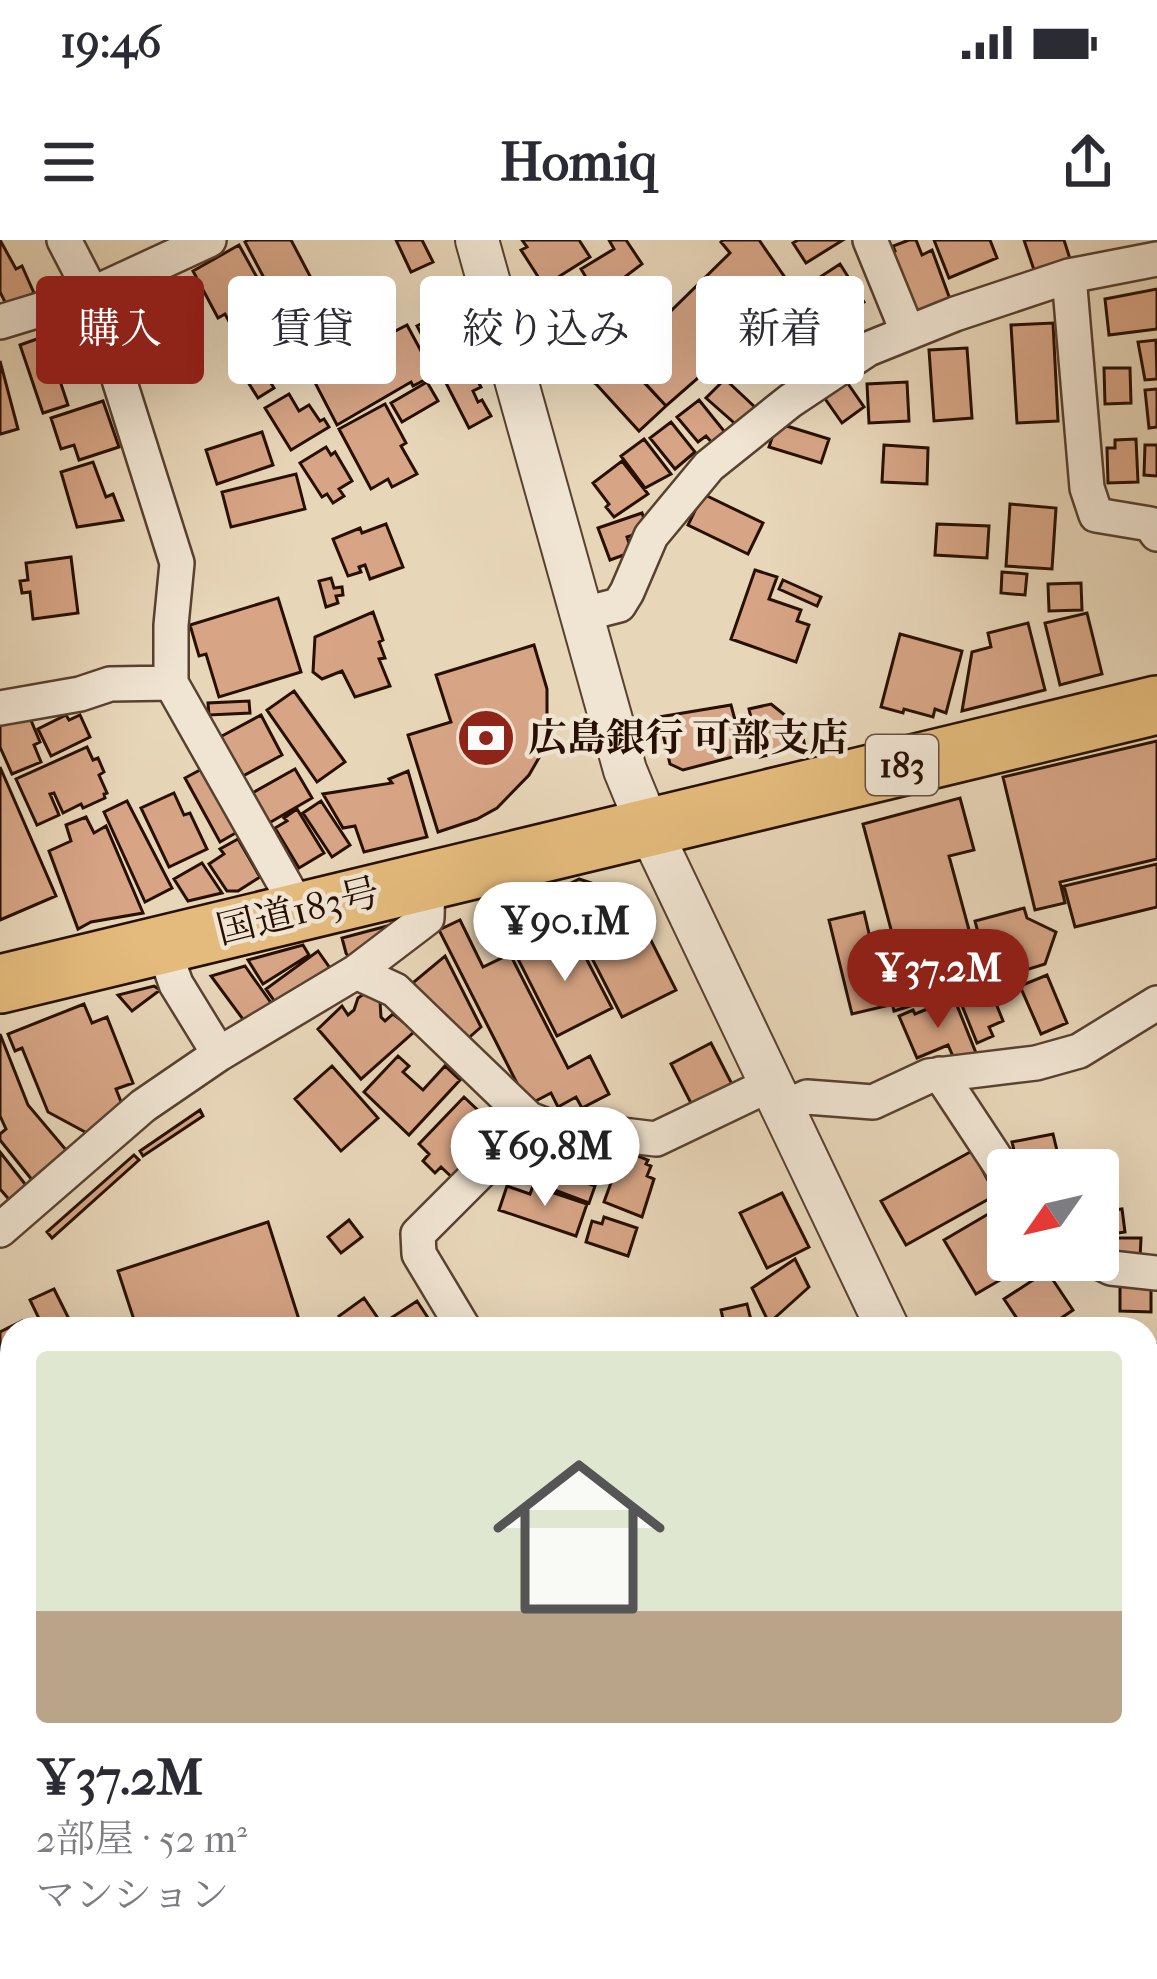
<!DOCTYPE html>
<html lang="ja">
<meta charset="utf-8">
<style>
body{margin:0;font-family:"IM FELL French Canon","Noto Serif JP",serif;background:#f2f2f3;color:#2b2b33;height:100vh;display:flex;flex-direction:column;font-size:45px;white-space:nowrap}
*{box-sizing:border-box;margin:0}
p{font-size:39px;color:#7c7c81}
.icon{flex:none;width:66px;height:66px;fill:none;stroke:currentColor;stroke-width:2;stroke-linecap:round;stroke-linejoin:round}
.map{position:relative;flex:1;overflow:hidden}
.drawer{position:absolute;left:0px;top:1077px;width:1158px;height:663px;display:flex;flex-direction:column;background:#fff;border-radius:36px 36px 0 0;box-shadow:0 12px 48px #0002}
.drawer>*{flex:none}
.hud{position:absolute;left:36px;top:36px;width:1086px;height:108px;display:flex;gap:24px}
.needle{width:78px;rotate:236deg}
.fabs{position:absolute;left:987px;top:909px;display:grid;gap:24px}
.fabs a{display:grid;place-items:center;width:132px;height:132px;border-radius:12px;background:#fff;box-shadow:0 12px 48px #0002;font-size:60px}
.price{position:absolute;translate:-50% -102px;padding:0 27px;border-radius:42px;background:#fff;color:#222;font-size:39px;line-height:78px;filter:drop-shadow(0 3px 6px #0008)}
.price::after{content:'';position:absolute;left:50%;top:72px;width:36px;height:27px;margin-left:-18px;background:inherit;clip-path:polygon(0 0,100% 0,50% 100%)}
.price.on{background:#8f2418;color:#fff}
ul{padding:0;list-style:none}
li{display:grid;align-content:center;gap:24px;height:636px;padding:0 36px}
li span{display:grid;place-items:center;height:372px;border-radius:12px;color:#555}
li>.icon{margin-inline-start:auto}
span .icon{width:216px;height:216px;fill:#fffc;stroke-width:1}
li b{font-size:51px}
.pill{padding:0 42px;border-radius:12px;background:#fff;box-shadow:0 12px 48px #0002;font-size:42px;line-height:108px}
.pill.on{background:#8f2418;color:#fff}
.status{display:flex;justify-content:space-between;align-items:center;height:84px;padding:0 60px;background:#fff;direction:ltr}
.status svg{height:33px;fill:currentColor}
header{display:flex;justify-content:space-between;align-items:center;height:156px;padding:0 36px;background:#fff;font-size:54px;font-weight:800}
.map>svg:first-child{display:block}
</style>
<div class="status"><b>19:46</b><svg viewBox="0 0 49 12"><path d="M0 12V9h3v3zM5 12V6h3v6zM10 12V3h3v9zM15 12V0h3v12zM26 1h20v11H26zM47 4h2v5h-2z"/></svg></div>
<header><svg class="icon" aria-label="menu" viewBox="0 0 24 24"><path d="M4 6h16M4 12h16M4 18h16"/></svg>Homiq<svg class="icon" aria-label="share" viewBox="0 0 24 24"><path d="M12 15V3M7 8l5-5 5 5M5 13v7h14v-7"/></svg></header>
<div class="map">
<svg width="1157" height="1739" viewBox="0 0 1157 1739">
<rect width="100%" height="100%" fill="#e8d6b9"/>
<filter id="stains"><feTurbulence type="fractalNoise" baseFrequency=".00167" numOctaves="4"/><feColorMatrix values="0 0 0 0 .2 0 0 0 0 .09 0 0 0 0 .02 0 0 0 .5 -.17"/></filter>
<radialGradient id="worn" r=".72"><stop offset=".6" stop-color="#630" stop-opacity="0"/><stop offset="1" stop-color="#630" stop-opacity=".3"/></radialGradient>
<path fill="#d7a586" stroke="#270f01" stroke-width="3" d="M0,0l16,29 6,-3 12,27 -27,13 -7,-14z
M248,0h43l29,55 -37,19 -38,-72z
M396,0h26l11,22 -22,10z
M522,0h57l11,17 -46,29 -23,-36 6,-3z
M609,0h17l16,24 -20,15 -10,14 -4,-8 -13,7 -14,-23 33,-20z
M723,0h36l34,49 -15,19 -112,98 -44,-47 108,-106 -9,-11z
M798,0h45l-37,23 -13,-20z
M909,0h7l6,15 10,-5 19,52 -32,14 -30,-62 6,-3 -2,-5z
M934,0h56l7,18 -48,20z
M1024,0h40l7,22 -36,11z
M239,5l21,38 -20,11 15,27 14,-7 21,39 -23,12 -5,-9 -11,6 -26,-48 -7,4 -25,-47z
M840,24l24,38 -30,18 -23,-37z
M572,39l17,28 4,-2 6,11 -4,2 4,6 -25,15 -27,-45z
M1157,49v40l-48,6 -4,-36z
M143,52l5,13 10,-4 8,19 -9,4 7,16 -16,6 -2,-4 -16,7 -16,-36 16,-7 -3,-8z
M448,71l5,8 5,-2 16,39 -22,10 -3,-7 -11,7 -21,-40z
M309,81l7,14 4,-2 12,25 -27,14 -19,-40z
M82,83l5,17 6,-2 6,16 -7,3 2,5 -21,7 2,7 -15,5 8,24 -25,8 -23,-68z
M1053,83l5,98 -41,2 -6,-98z
M407,85l27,50 -21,11 -2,-4 -74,43 -26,-50z
M597,91l69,75 -27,25 -43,-47 -25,-14z
M1156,100l1,39 -12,1 -7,-38z
M967,108l5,70 -38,3 -5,-71z
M243,114l8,12 7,-4 16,26 -16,10 -24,-38z
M0,121l18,68 -17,5 -1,-2z
M469,125l12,22 -8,4 5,11 4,-2 9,16 -22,12 -25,-49z
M1104,128h26l1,35 -26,1z
M844,138l20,29 -22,16 -21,-30z
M725,139l33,31 -18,18 -34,-30z
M427,142l11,19 -36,21 -11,-19z
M907,142l2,39 -40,2 -2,-39z
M1157,149v38l-8,1 -4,-38z
M289,154l10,17 10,-6 11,16 4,-2 5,8 -38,23 -26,-42z
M699,160l29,36 -13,10 -9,-10 -8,6 -21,-25z
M103,161l16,46 -40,13 -5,-15 -13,4 -10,-31z
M385,164l21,39 -5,3 16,28 -25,13 -4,-8 -17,10 -32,-60z
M671,182l24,30 -20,17 -25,-31z
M777,183l52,16 -8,24 -52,-16z
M262,192l11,33 -56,19 -11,-34z
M644,199l27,35 -26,14 -24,-32z
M1136,199l2,43 -30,1 -1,-35h8v-8z
M884,205l44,3 -1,36 -45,-2z
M1145,205h12v31l-13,-1z
M326,207l5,8 4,-3 17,29 -13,8 5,7 -11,7 -6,-9 -5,3 -22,-34z
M622,221l26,33 -34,23 -8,-10 3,-3 -16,-21z
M93,222l13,35 7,-3 10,26 -46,7 -16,-55z
M296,234l9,35 -74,18 -9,-35z
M703,254l60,29 -15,31 -60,-29z
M1010,264l46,4 -4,61 -46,-3z
M642,273l6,17 -21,7 5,15 -22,8 -12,-32z
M386,284l17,43 -33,12 -5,-14 -6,2 2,5 -13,4 -15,-37 27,-11 2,5z
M937,284l52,2 -2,32 -52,-3z
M71,317l7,56 -45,6 -3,-27 -8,1 -2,-12 8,-1 -2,-17z
M755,330l22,7 -8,22 32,11 -4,11 12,4 -13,37 -65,-23z
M1002,332l25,2 -2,21 -24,-2z
M331,338l3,10 8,-1 1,8 -7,1 2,7 -12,4 -7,-26z
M783,340l38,17 -4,9 -38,-17z
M1081,343l1,27 -33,1 -1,-27z
M278,358l23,74 -82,25 -13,-43 -7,2 -9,-31z
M373,372l10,28 -4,2 6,16 -6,1 11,27 -35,11 -13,-26 -20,8 -9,-7 2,-35z
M1087,373l15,61 -42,11 -15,-62z
M1028,383l17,67 -83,21 10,-59 19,-5 -3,-14z
M900,394l62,17 -16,62 -11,-4 -2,8 -29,-8 -1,4 -22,-6z
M534,405l13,44v45l-7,22 -11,19 -32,33 -20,11 -39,13 -30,-97 43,-13 -15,-47z
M294,451l51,71 -28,20 -50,-72z
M249,461l1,12 -41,2 -1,-12z
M771,464l30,24 4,19 -45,10 -11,-48z
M731,465l13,49 -61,16 -13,-6 -11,-47z
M66,475l3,5 11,-5 10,22 -39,19 -13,-27z
M261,475l21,40 -41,22 -21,-40z
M22,476l8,2 10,24 -6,3 7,17 -29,12 -12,-27v-22z
M1157,501v118l-97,23 5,21 -30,7 -32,-133z
M87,507l6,13 5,-2 6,14 -5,3 8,18 -3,1 1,4 -22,10 -2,-4 -18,9 -9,-20 -4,1 9,21 -22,10 -21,-46z
M213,523l33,64 -26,15 -35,-64z
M0,527l56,129 -56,24z
M295,529l17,29 -43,25 -22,-27z
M408,531l19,66 -63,15 -9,-26 -12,2 -20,-34 69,-11 -3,-4z
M174,553l10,22 6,-2 17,36 -38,18 -28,-59z
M960,558l14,52 -25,6 26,96 -73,19 -39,-147z
M127,561l45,87 -27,14 -41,-90z
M321,561l29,44 -18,12 -29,-44z
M297,569l27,44 -25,15 -24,-40 12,-7 -3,-3z
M86,577l8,16 12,-7 37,87 -52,9 -13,7 -29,-78 22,-10 -5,-16z
M238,599l22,38 -22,14h-11l-18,-27 15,-10 -4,-5z
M202,623l20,30 -34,8 -14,-22z
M1157,624v43l-82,20 -11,-41z
M579,639l49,16 48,95 -54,27 -65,-127z
M1024,668l3,10 29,14 -11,32 -151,47 -7,-30 98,-22 -10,-38z
M864,672l22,94 -34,8 -23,-94z
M460,680l23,47 27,-13 58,114 22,-12 19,38 -27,14 -6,-11 -18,10 -7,-14 -23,12 -89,-175z
M391,685l-38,38 -7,-10 -4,-15z
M572,691l40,77 -55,28 -39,-77z
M303,705l6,10 -46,29 -15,-24z
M318,711l14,20 -52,38 -14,-20z
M445,716l36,71 -17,15 -55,-56z
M245,726l29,41 -26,19 -37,-50z
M1047,735l20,48 -26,11 -21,-48z
M154,746l6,4 -28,21 -14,-16z
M989,746l14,35 -14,6 4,9 -16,7 -18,-45z
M364,754l10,2 6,6 1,15 4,4 8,-7 22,17 -54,48 -43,-50 24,-23 6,9 6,-5 4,-12z
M954,758l22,55 -21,8 -7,-16 -31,13 -18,-42 14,-6 2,4z
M84,764l8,19 15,-6 26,66 -17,6 7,18 -36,26 -39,-21 -26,-64 -7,3 -7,-17z
M0,794l28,71 44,52 -35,29 -37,-46v-6l6,-5 -6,-13z
M711,803l25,49 -40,21 -25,-49z
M398,816l11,10 -6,6 20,18 22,-24 15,14 -51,55 -45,-43z
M332,826l46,52 -37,33 -46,-52z
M464,857l39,37 -46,48 -16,-15 -6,6 -12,-12 6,-7 -10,-10z
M200,870l3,6 -60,40 -3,-5z
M1053,894l7,29 -41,7 -7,-28z
M524,898l17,7 2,-7 11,2 35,13 -10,27 16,6 -6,17 -53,-20 1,-4 -24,-10z
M620,909l28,11 -2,4 5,2 -4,10 7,3 -12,38 -38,-15 12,-33 -4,-1z
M972,911l24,44 -90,50 -25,-44z
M0,912l29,37 -17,14 -12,-14z
M134,915l5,5 -87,78 -5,-6z
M507,946l23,8 3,-8 54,18 -11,32 -77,-26z
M782,953l27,54 -42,21 -27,-55z
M1122,969l3,23 -27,4v-24z
M995,970l13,23v27h16l2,5 -50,29 -32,-54z
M604,977l33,11 -9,28 -42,-14 6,-21 10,3z
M349,980l13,17 -21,16 -13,-16z
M268,982l34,107h-165l-19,-58z
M1114,998h27l-1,21 -27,-2z
M795,1019l14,28 -40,36 -17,-35z
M1047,1031l26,39 -28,19h-21l-20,-30z
M1120,1045h31v27l-31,-1z
M54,1049l20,40h-30l-14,-29z
M364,1058l18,26 35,-23 17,26 -86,2 -9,-13z
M747,1064l4,16h6l2,9h-42l-1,-6 7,-4 -2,-9z
M22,1081l4,8h-14v37l-6,2 -6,-12v-24z
M1157,1104v40l-11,5v-41z
M12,1234v55l-12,3v-55z
M1157,1428v55l-11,5v-55z
M1157,1502v51l-11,-22v-24z
M249,1728h94l4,11h-104l8,-4z
M431,1728h29l3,11h-41l-2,-8z
M708,1728h62l4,9 -62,2z
M940,1728h90l5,11h-115l-1,-2z"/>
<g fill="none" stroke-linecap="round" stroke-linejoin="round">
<g stroke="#57412f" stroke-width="38">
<path id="minor" d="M64,0l28,54 85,269 -6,62v58
M870,0l38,93
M1069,36l18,212 9,27 54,9 7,10
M0,82l92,-28 117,-54
M580,375l39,-10 8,-13 24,-56 58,-70 81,-65 78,-52 87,-35 114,-38 88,-17
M0,468l80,-14 30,-10 61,-1 129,228
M162,704l14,40 43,70
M356,732l39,18 134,129 18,7 109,13 115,-55
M940,834l68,103
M782,868l25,-11 66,5 56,-26 107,-13 43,-12 78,-48
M0,990l143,-124 76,-52 137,-82 71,-54 1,-38
M1095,1020l16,8 46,5
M464,1089l-45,-75 -1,-20 85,-85 26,-30
M0,1547l12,-2
M598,1728l7,11"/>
</g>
<g stroke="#57412f" stroke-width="46">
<path id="tertiary" d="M477,0l148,530 23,56 240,503
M1146,1625l11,23
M872,1739l24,-11"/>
</g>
<g stroke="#270f01" stroke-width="62">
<path id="trunk" d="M0,744l1157,-279
M0,1614l12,45
M30,1728l3,11"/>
</g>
<use href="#minor" stroke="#f0e4d2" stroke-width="33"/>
<use href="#tertiary" stroke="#f0e4d2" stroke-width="42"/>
<use href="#trunk" stroke="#e4bb7c" stroke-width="57"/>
</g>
<defs>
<g id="bank-disc" transform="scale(3)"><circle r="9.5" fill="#8f2418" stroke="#f0e4d2"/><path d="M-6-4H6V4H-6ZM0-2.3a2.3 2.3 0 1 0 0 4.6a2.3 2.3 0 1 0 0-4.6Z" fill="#fff"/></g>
</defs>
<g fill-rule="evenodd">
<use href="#bank-disc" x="486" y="498"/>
</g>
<g text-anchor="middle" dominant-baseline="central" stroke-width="9" stroke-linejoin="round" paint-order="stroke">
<rect fill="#f0e4d2" stroke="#634f40" stroke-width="3" x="866" y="495" width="72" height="60" rx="9"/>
<g font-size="36" font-weight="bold" fill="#270f01">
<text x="902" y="525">183</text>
</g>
<g font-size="39" font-weight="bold" fill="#270f01" stroke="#f0e4d2" text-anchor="start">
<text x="528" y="498">広島銀行 可部支店</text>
</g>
<g font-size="39" fill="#270f01" stroke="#f0e4d2">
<text transform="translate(298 671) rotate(-14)">国道183号</text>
</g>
</g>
<rect width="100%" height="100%" filter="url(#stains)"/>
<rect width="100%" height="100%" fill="url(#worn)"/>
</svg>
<div class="fabs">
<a><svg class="needle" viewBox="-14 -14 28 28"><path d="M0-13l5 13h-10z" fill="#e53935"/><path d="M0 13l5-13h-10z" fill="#7c7c81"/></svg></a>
</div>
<b class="price" style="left:565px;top:744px">¥90.1M</b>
<b class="price on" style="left:938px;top:791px">¥37.2M</b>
<b class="price" style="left:545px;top:969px">¥69.8M</b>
<div class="hud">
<a class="pill on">購入</a>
<a class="pill">賃貸</a>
<a class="pill">絞り込み</a>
<a class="pill">新着</a>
</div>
<section class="drawer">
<ul>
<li><span style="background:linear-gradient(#dfe7d0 70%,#b9a48a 0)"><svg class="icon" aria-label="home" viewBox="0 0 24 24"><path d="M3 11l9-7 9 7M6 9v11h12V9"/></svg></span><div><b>¥37.2M</b><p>2部屋 · 52 m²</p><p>マンション</p></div></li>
</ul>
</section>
</div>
